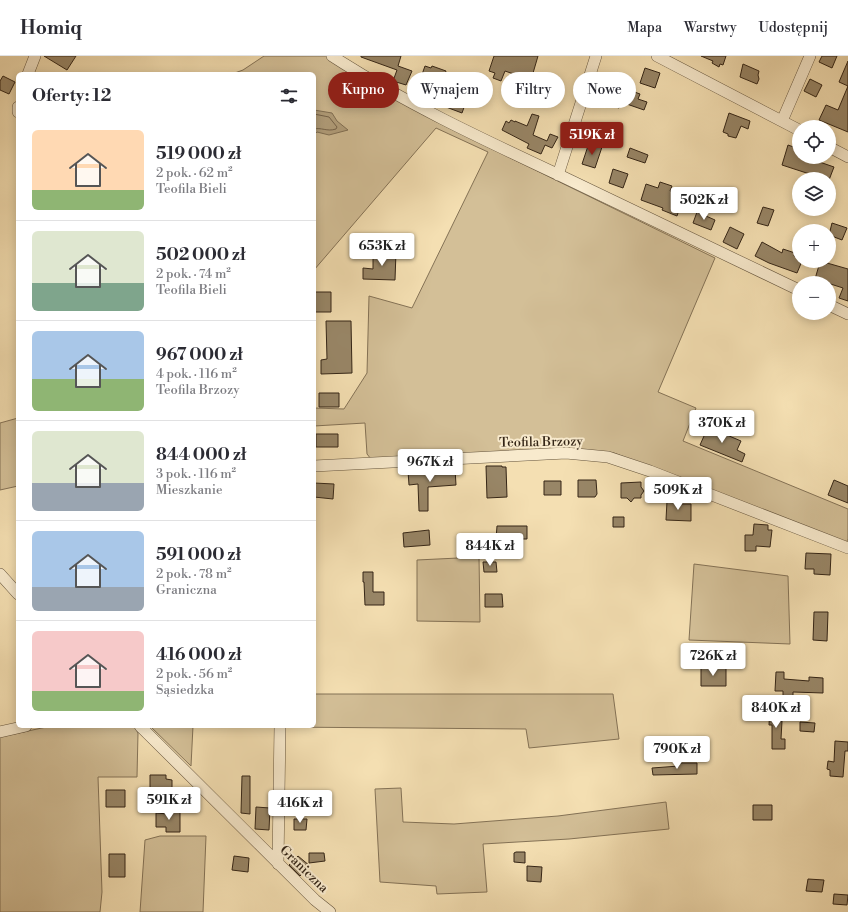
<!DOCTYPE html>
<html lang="pl">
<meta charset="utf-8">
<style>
body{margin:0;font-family:"Libre Bodoni",serif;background:#f2f2f3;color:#2b2b33;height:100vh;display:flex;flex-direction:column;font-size:15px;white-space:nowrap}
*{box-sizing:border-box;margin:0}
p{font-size:13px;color:#7c7c81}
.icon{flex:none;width:22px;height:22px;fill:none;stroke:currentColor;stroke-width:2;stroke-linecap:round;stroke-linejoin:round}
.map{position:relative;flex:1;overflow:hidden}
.drawer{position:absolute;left:16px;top:16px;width:300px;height:656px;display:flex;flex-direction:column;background:#fff;border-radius:6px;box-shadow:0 2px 10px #0003}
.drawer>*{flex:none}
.hud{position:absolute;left:328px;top:16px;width:380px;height:36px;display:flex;gap:8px}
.fabs{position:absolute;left:792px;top:64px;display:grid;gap:8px}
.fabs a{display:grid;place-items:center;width:44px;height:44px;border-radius:50%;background:#fff;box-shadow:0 2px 10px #0003;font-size:20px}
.price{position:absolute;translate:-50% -34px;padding:0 9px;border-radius:4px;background:#fff;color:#222;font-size:13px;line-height:26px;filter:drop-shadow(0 1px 2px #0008)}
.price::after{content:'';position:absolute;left:50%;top:24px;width:12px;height:9px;margin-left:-6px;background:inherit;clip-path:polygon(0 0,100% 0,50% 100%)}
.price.current{background:#8f2418;color:#fff}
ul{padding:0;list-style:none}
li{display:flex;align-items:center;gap:12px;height:100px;padding:0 16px}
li+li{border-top:1px solid #e1e1e2}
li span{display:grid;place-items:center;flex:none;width:112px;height:80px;border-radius:6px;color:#555}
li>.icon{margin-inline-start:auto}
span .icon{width:48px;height:48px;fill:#fffc;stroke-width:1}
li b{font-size:17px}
h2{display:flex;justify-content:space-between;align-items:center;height:48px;padding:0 16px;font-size:17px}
.tag{padding:0 14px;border-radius:18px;background:#fff;box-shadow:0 2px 10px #0003;font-size:14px;line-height:36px}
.tag.current{background:#8f2418;color:#fff}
header{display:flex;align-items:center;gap:24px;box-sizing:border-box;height:56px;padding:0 20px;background:#fff;border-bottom:1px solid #e1e1e2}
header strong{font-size:19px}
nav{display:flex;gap:22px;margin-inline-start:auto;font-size:14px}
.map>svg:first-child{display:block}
</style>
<header>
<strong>Homiq</strong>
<nav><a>Mapa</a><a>Warstwy</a><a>Udostępnij</a></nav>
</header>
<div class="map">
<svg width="848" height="856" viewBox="0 0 848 856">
<rect width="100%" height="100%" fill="#f4dfb2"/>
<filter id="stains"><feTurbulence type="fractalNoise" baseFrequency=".005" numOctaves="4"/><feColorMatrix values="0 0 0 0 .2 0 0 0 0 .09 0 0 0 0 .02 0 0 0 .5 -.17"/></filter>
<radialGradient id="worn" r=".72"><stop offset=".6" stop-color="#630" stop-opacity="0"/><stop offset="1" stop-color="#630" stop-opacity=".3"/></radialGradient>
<path fill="#d3bf97" stroke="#847256" d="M264,0h64l105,64 282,138 -57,134 38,16 -13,33 165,68v30l-2,4 -232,-90 -243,6 -4,-5 -2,-31 -51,3v-18l30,1 23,-36 2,-77 43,12 76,-156 -52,-24 -122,142v-196h-82l11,-4z
M18,362v68l-18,4v-67z
M479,501l1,65 -63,-1v-61z
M694,508l94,12 2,68 -101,-4z
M314,638h299l6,45 -90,9 -3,-19 -244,-2 32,-1z
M51,670h83l4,7 -1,44h-39l4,115 -2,20h-100v-175z
M150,670h43l-2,40z
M401,732l2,34 51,2 104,-8 108,-14 3,27 -100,10 -86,5 4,48 -50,2 -1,-8 -56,-4 -5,-93z
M160,780h46l-3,76h-63l5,-72z"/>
<path fill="#b3a07d" stroke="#806f54" d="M314,54l18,3 5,8 11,9 -19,5 -12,-3 -3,3z"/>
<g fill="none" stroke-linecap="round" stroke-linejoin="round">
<path stroke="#74624a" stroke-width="1" d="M314,58l15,3 8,10 -1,2c-9,3 -15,-2 -22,0"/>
</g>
<path fill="#988667" stroke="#342516" d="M44,0h32l-9,14z
M361,0h40l-3,10 14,5 -6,14 -13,-4 4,-11 -36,-13z
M494,0h44l-7,24 -26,-9 -4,10 -8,-3 2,-5 -6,-2z
M701,0h25l-3,9 -3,-1 -1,3 -7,-4 1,-2z
M822,0h15l-5,12 -13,-6z
M848,5v25l-9,-4z
M743,8l16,7 -1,4 1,4 -2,5 -17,-7z
M425,10l6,2 1,-2 14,5 -5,16 -21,-7z
M645,12l15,5 -5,15 -15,-5z
M3,20l12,6 -6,12 -9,-4v-9z
M810,23l12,6 -6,12 -12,-6z
M610,27l30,11 -2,5 9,3 -3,8 -23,-8 -2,6 -17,-5z
M848,30v46l-29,-12 7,-15 12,5z
M470,32l10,3 -2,8 -11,-4z
M450,36l17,7 -5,14 -16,-6 3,-6 -2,-1z
M729,57l21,8 -2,8 -7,-3 -5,12 -8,-2v-2l-5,-2z
M532,58l7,2 -6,19 14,6 3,-7 8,3 -6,11 -7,-3 -4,9 -14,-6 2,-4 -27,-14 4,-9 3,2 2,-3 4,2v-1l12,5z
M589,87l13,4 -7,21 -13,-4z
M788,89l11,4v8h6l29,10 -5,13v-1h-4l-43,-14z
M630,92l18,7 -3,8 -18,-6z
M613,113l15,5 -5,14 -14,-5z
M660,126l12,4 -2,5 9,2 -2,6 5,2 -5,15 -15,-6 1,-2 -22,-8 5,-16 12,4z
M763,151l11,3 -6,16 -11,-3z
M697,156l18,8 -4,10 -18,-7z
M832,167l15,5 -5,12 -13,-5z
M730,171l14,7 -7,15 -14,-7z
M762,186l20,11 1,-4 12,4 -1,3 5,2v3h3l-5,12 -28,-10 -14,-7z
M373,195l23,1 -1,28 -32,-1v-11l10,1z
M820,206l7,2v-1l21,6v32l-9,-3 4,-10 -28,-9z
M315,236h16v20h-16z
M326,265h25l1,52 -31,1v-14l6,-1z
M319,337h20v14h-20z
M708,371l33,14 -4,9 8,4 -3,8 -42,-17z
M316,378h22v13h-22z
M486,410h16v1h4l1,30 -20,1z
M455,413l1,16 -28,2v24h-9l-1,-27 -9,1 -1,-14z
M578,424h18l1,14 -2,3h-17z
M834,424l14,6v17l-20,-8z
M544,425h17v14h-17z
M641,426v5l3,4 -3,4v3h-7l-3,4 -4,-4h-6v-15z
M314,427l20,1 -1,15 -19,-2z
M667,445l15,1v2h9v17l-25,-1z
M613,461h11v10h-11z
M754,468l14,1v5h4l-2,17 -14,-1v5h-11v-16h8z
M497,470h30v13h-11v8h-10v-8h-10z
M429,474l1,15 -26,2 -1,-14z
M806,497l25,1 -1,21 -16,-1v-5h-9z
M483,506h13l1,10h-13z
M363,516h10v20h11v13h-19l-1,-23h-1z
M485,538h17l1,13h-18z
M814,556h14l-1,29 -14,-1z
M701,611l25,1v18h-25z
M776,616h8v7l25,2v-4l14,1v15l-30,-1v5l-10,-1v-5h-8z
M770,650l9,1 -1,14h4l-1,18h4v10h-13v-24h-3z
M800,666l15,1 -1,9 -14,-1z
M835,685l13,1v9h-3l-2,26 -13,-1v-6l-3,-1 1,-8 6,1z
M679,707h18v11l-44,1 -1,-7 27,-2z
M150,719h16v4l6,1v17h-22z
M242,720h8v38l-9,-1z
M106,734h19v17h-19z
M753,749h19v15h-19z
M256,751l14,1 -1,22 -14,-1z
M168,755l12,1v20h-14v-5h-10v-14l12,1z
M294,763h13l-1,11h-12z
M516,796h9v11l-11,-1v-9z
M309,797h15l1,8 -16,2z
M109,798h16v23h-16z
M234,800l15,2 -1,14 -16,-2z
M298,800l12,10 -10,10 -11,-11z
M527,810l15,1 -1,15 -14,-1z
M808,823l16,1 -2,12 -16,-1z
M834,838l14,1 -1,10 -14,-1z"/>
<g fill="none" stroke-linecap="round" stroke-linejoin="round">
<g stroke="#64543d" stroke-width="12">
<path id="minor" d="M332,0c71,46 148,82 225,118 81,38 161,78 242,116
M657,0l142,74
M28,18l7,-18
M18,51v5
M782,65l28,-65
M829,91l19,10
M558,119l38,-119
M829,249l19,9
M314,410l252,-13 42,4 42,14 198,77
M0,518l18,20
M140,670l175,174 15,12
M0,676l26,-6
M278,808l2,-138"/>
</g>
<use href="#minor" stroke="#f8eacd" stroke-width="11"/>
</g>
<g text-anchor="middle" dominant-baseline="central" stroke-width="4" stroke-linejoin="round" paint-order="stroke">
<g font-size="13" fill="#342516" stroke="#f8eacd">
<text transform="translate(541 386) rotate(-1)">Teofila Brzozy</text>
<text transform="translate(304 813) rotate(44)">Graniczna</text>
</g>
</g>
<rect width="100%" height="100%" filter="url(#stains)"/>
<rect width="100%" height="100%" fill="url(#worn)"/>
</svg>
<div class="fabs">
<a><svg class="icon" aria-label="locate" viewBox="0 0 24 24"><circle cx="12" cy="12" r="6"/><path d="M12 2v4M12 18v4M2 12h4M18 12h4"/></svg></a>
<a><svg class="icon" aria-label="layers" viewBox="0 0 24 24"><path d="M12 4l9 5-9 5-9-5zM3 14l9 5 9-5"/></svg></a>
<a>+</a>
<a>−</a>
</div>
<b class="price current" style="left:592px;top:100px">519K zł</b>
<b class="price" style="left:704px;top:165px">502K zł</b>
<b class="price" style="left:382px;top:211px">653K zł</b>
<b class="price" style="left:722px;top:388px">370K zł</b>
<b class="price" style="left:430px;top:427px">967K zł</b>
<b class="price" style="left:678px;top:455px">509K zł</b>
<b class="price" style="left:490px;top:511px">844K zł</b>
<b class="price" style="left:713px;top:621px">726K zł</b>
<b class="price" style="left:776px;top:673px">840K zł</b>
<b class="price" style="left:677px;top:714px">790K zł</b>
<b class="price" style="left:169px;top:765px">591K zł</b>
<b class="price" style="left:300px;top:768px">416K zł</b>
<div class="hud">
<a class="tag current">Kupno</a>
<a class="tag">Wynajem</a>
<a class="tag">Filtry</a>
<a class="tag">Nowe</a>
</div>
<section class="drawer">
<h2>Oferty: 12<svg class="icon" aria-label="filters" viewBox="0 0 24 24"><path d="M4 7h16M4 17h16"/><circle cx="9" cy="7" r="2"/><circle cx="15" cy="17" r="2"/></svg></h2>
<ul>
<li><span style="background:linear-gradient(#ffd9b3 75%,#8fb573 0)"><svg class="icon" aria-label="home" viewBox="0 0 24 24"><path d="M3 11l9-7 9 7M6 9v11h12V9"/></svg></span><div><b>519 000 zł</b><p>2 pok. · 62 m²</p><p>Teofila Bieli</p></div></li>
<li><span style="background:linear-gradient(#dfe7d0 65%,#7fa58c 0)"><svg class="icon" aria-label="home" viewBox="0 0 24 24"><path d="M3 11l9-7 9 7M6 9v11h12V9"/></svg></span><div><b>502 000 zł</b><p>2 pok. · 74 m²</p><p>Teofila Bieli</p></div></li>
<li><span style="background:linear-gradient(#a9c7e8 60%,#8fb573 0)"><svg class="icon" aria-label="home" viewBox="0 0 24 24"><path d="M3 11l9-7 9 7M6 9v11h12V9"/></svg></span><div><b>967 000 zł</b><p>4 pok. · 116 m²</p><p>Teofila Brzozy</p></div></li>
<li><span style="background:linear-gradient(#dfe7d0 65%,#9aa5b1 0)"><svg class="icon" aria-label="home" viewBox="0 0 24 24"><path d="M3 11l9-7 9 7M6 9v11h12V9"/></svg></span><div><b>844 000 zł</b><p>3 pok. · 116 m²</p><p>Mieszkanie</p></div></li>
<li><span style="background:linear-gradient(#a9c7e8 70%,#9aa5b1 0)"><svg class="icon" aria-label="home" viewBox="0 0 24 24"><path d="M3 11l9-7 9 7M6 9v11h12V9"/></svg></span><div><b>591 000 zł</b><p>2 pok. · 78 m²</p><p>Graniczna</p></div></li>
<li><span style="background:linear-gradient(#f6c9c9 75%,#8fb573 0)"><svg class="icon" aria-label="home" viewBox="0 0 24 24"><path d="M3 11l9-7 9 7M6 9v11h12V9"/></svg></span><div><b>416 000 zł</b><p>2 pok. · 56 m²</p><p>Sąsiedzka</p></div></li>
</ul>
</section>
</div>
